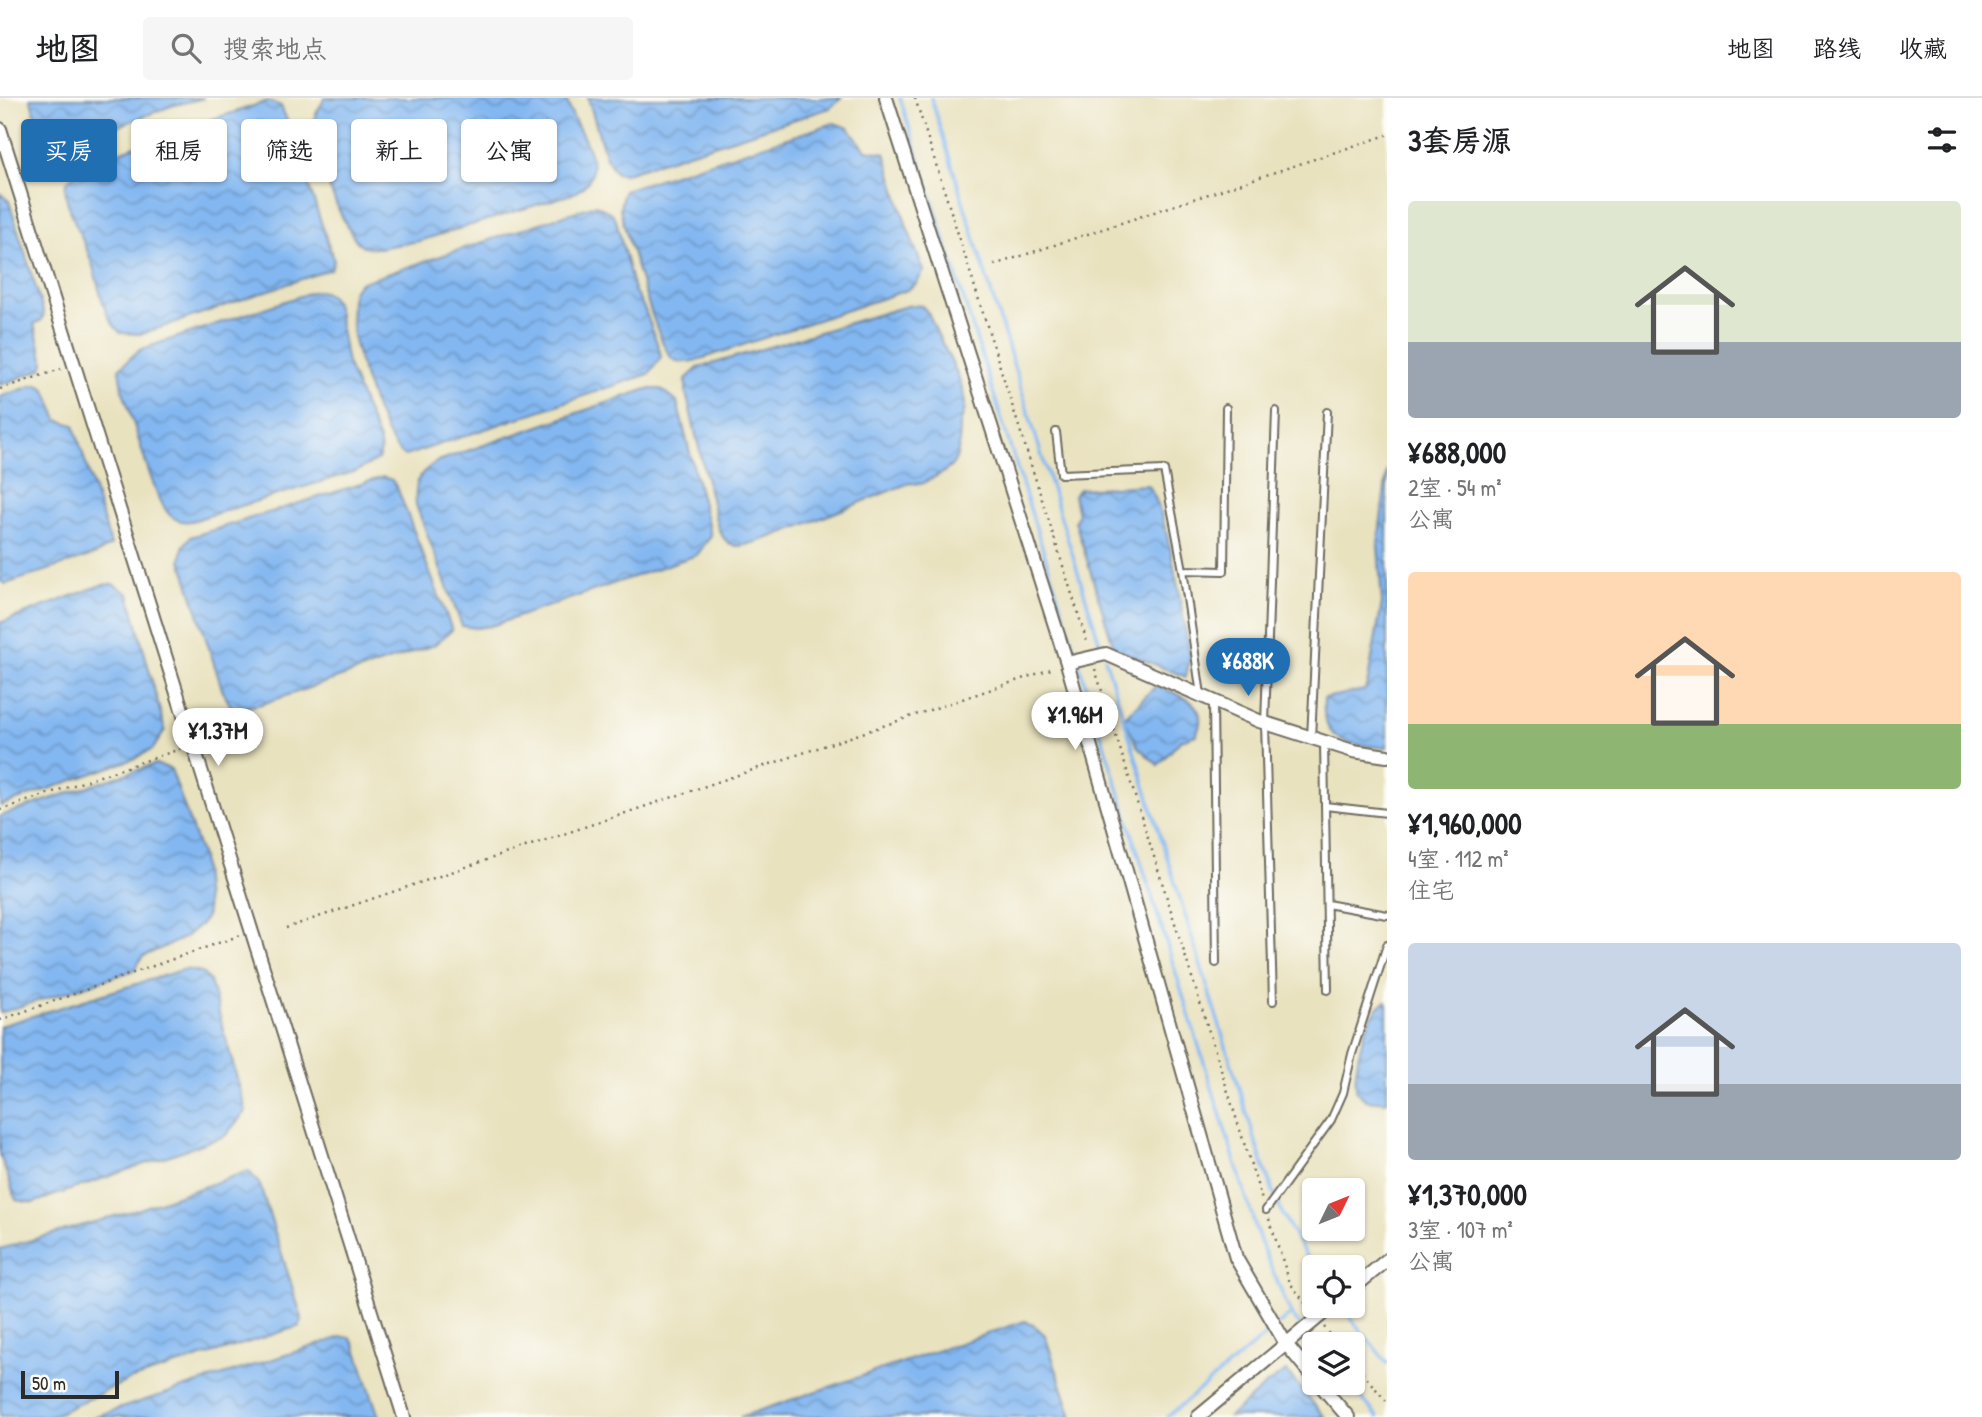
<!DOCTYPE html>
<html lang="zh">
<meta charset="utf-8">
<style>
body{margin:0;font-family:"Patrick Hand","LXGW WenKai TC",sans-serif;background:#f6f6f6;color:#202124;height:100vh;display:flex;flex-direction:column;font-size:26px;white-space:nowrap}
*{box-sizing:border-box;margin:0}
p{font-size:23px;color:#757577}
.icon{flex:none;width:38px;height:38px;fill:none;stroke:currentColor;stroke-width:2;stroke-linecap:round;stroke-linejoin:round}
.map{position:relative;flex:1;overflow:hidden}
.sheet{display:flex;flex-direction:column;background:#fff;width:595px}
.sheet>*{flex:none}
.banner{position:absolute;left:21px;top:21px;width:665px;height:63px;display:flex;gap:14px}
.needle{width:46px;rotate:47deg}
.tools{position:absolute;left:1302px;top:1080px;display:grid;gap:14px}
.tools a{display:grid;place-items:center;width:63px;height:63px;border-radius:7px;background:#fff;box-shadow:0 2px 5px #0004;font-size:35px}
.scale{position:absolute;left:21px;bottom:18px;width:98px;box-sizing:border-box;padding-left:7px;border:4px solid #2b2b2b;border-top:0;font-size:19px;line-height:24px;white-space:nowrap;color:#2b2b2b;-webkit-text-stroke:5px #fdfcf7;paint-order:stroke}
.price{position:absolute;translate:-50% -60px;padding:0 16px;border-radius:24px;background:#fff;color:#222;font-size:23px;line-height:46px;filter:drop-shadow(0 2px 4px #0008)}
.price::after{content:'';position:absolute;left:50%;top:42px;width:21px;height:16px;margin-left:-10px;background:inherit;clip-path:polygon(0 0,100% 0,50% 100%)}
.price.on{background:#1f6fb2;color:#fff}
ul{padding:0;list-style:none}
li{display:grid;align-content:center;gap:14px;height:371px;padding:0 21px}
li span{display:grid;place-items:center;height:217px;border-radius:7px;color:#555}
li>.icon{margin-inline-start:auto}
span .icon{width:126px;height:126px;fill:#fffc;stroke-width:1}
li b{font-size:30px}
h2{display:flex;justify-content:space-between;align-items:center;height:84px;padding:0 21px;font-size:30px}
.chip{padding:0 24px;border-radius:7px;background:#fff;box-shadow:0 2px 5px #0004;font-size:24px;line-height:63px}
.chip.on{background:#1f6fb2;color:#fff}
header{display:flex;align-items:center;gap:42px;box-sizing:border-box;height:98px;padding:0 35px;background:#fff;border-bottom:2px solid #e0e0e0}
header strong{font-size:33px}
nav{display:flex;gap:38px;margin-inline-start:auto;font-size:24px}
.search{width:490px;height:63px;background:#f6f6f6;display:flex;align-items:center;gap:18px;box-sizing:border-box;padding:0 24px;border-radius:7px;color:#757577;font-size:26px}
main{display:flex;flex:1;min-height:0}
.map>svg:first-child{display:block}
</style>
<header>
<strong>地图</strong>
<div class="search"><svg class="icon" aria-label="search" viewBox="0 0 24 24"><circle cx="10" cy="10" r="6"/><path d="M15 15l6 6"/></svg>搜索地点</div>
<nav><a>地图</a><a>路线</a><a>收藏</a></nav>
</header>
<main>
<div class="map">
<svg width="1387" height="1319" viewBox="0 0 1387 1319">
<defs>
<pattern id="water-waves" width="16" height="10" patternUnits="userSpaceOnUse" patternTransform="scale(1.75)"><rect width="16" height="10" fill="#83b7f1"/><path d="M0 5q4-4 8 0t8 0" fill="none" stroke="#6b95c3"/></pattern>
</defs>
<rect width="100%" height="100%" fill="#fdfcf7"/>
<filter id="ink" filterUnits="userSpaceOnUse"><feTurbulence type="fractalNoise" baseFrequency=".0143" numOctaves="2"/><feDisplacementMap in="SourceGraphic" scale="14" xChannelSelector="R" yChannelSelector="G"/><feConvolveMatrix kernelMatrix="1 2 1 2 8 2 1 2 1" color-interpolation-filters="sRGB"/></filter>
<filter id="wash" filterUnits="userSpaceOnUse"><feTurbulence type="fractalNoise" baseFrequency=".00686" numOctaves="4" result="noise"/><feDisplacementMap in="SourceGraphic" scale="28" xChannelSelector="R" yChannelSelector="G"/><feGaussianBlur stdDeviation="1.57" result="paint"/><feColorMatrix in="noise" values="0 0 0 0 0 0 0 0 0 0 0 0 0 0 0 0 0 1.4 0 .05"/><feComposite in="paint" operator="in"/></filter>
<g filter="url(#wash)">
<rect width="100%" height="100%" fill="#e9e2bf"/>
<path fill="url(#water-waves)" stroke="#57718e" stroke-width="2" d="M30,0h174l-33,8 -100,38c-28,-2 -34,-22 -41,-46z
M325,0h241c7,33 52,73 6,96l-153,47 -40,7 -16,-1c-19,-14 -50,-95 -50,-119 -1,-11 7,-21 12,-30z
M588,0h253l-11,10 -207,66 -7,-1 -10,-15z
M268,3l13,5 6,14 47,141 -3,8 -189,65 -21,-1c-20,-16 -22,-54 -32,-78 -6,-16 -27,-54 -23,-71 7,-24 171,-72 202,-83z
M834,25l15,5 17,22 19,3 22,74 17,44 -8,13 -9,6 -203,68c-10,3 -22,7 -31,1 -14,-9 -41,-110 -49,-133l-4,-18 4,-18z
M0,95l9,8 35,113 -2,6 -8,4 10,38 -2,7 -42,16z
M595,107l17,8 4,7 18,70 11,20 15,41 1,6 -12,17 -244,82c-21,-11 -48,-97 -52,-122 -2,-15 -2,-29 0,-43l6,-8z
M315,193c12,0 18,5 22,16l10,56 32,77 2,11 -3,8 -21,12 -156,47c-11,4 -20,6 -30,-2 -18,-15 -38,-101 -49,-127l-3,-20 20,-19z
M910,207l12,1 7,8c9,27 36,64 36,92 0,7 -5,14 -5,21 -2,39 -3,39 -39,57l-11,-1c-26,9 -157,65 -173,63 -11,-2 -15,-10 -19,-18l-32,-135v-14l12,-11z
M34,287h6l6,5 12,30 16,5 37,120 -15,9 -90,30 -6,-3v-184z
M647,291h14l16,13 34,134 -14,19 -206,71 -15,2 -14,-2 -46,-121c-2,-23 2,-32 22,-44z
M1387,372v278c-37,-4 -67,-4 -63,-50l41,-8 3,-10 14,-77 -4,-59z
M383,379l9,3 6,10 54,140 -18,15 -172,59 -29,6 -10,-18 -42,-132 2,-13 7,-10z
M1147,387c21,21 36,136 43,171l-4,21 -68,-27 -5,-5 -38,-124 3,-6 -4,-20 5,-6z
M113,486l16,10 36,136 -12,19 -17,9 -136,48v-183l101,-38z
M1156,588c24,9 56,17 40,49l-15,5 -23,25 -20,-18 -14,-29z
M155,666l16,5 31,88 5,57 -5,9 -18,15 -42,19 -7,13 -135,43v-197z
M185,871l16,3 9,9 36,130 -21,25 -192,67 -17,-3 -16,-45v-129z
M1387,903v101l-21,-2 -9,-8c-6,-21 9,-83 30,-91z
M249,1073l11,14 42,133 -2,8 -171,54 -79,37 -50,-1v-167l139,-40z
M1025,1223l10,5 10,9 27,82h-332z
M341,1239h9l5,8 24,72h-286z
M1286,1273l39,46h-96l38,-33z"/>
<g fill="none" stroke-linecap="round" stroke-linejoin="round">
<path stroke="#83b7f1" stroke-width="3.5" d="M900,0l177,559
M931,0l171,552
M1105,560l158,507 19,48 32,57
M1079,566l181,577 31,73 24,30
M1341,1208l46,57
M1279,1226l12,-10
M1348,1284l30,35
M1167,1319l106,-88"/>
</g>
</g>
<g filter="url(#ink)">
<g fill="none" stroke-linecap="round" stroke-linejoin="round">
<g stroke="#6e6b5f" stroke-width="10">
<path id="lane" d="M1056,334l5,42 103,-4 19,100 18,125
M1183,472l41,1 2,-163
M1213,603l3,262
M1311,640l16,-326
M1324,644l4,248
M1325,708l62,7
M1327,806l60,11
M1273,903l-8,-278 11,-312
M1266,1112l65,-90 12,-27 9,-39 35,-109"/>
</g>
<g stroke="#6e6b5f" stroke-width="16">
<path id="street" d="M886,0l181,565 169,595 50,86 28,34
M0,31l404,1288
M1067,565l39,-9 153,67 94,30 34,5
M1353,1190l34,-28
M1318,1284l30,35
M1198,1319l134,-111"/>
</g>
<path stroke="#6e6b5f" stroke-width="2.5" stroke-dasharray="2 5" stroke-linecap="butt" d="M915,0l173,547
M994,167l393,-130
M0,291l61,-20
M1095,571l167,531
M0,712l180,-61
M286,830l768,-260
M0,922l241,-85
M1269,1121l21,64 19,25
M1324,1229l14,17
M1353,1264l34,40"/>
<use href="#lane" stroke="#fff" stroke-width="6"/>
<use href="#street" stroke="#fff" stroke-width="12"/>
</g>
</g>
</svg>
<div class="tools">
<a><svg class="needle" viewBox="-14 -14 28 28"><path d="M0-13l5 13h-10z" fill="#e53935"/><path d="M0 13l5-13h-10z" fill="#757577"/></svg></a>
<a><svg class="icon" aria-label="locate" viewBox="0 0 24 24"><circle cx="12" cy="12" r="6"/><path d="M12 2v4M12 18v4M2 12h4M18 12h4"/></svg></a>
<a><svg class="icon" aria-label="layers" viewBox="0 0 24 24"><path d="M12 4l9 5-9 5-9-5zM3 14l9 5 9-5"/></svg></a>
</div>
<div class="scale">50 m</div>
<b class="price on" style="left:1248px;top:600px">¥688K</b>
<b class="price" style="left:1075px;top:654px">¥1.96M</b>
<b class="price" style="left:218px;top:670px">¥1.37M</b>
<div class="banner">
<a class="chip on">买房</a>
<a class="chip">租房</a>
<a class="chip">筛选</a>
<a class="chip">新上</a>
<a class="chip">公寓</a>
</div>
</div>
<section class="sheet">
<h2>3套房源<svg class="icon" aria-label="filters" viewBox="0 0 24 24"><path d="M4 7h16M4 17h16"/><circle cx="9" cy="7" r="2"/><circle cx="15" cy="17" r="2"/></svg></h2>
<ul>
<li><span style="background:linear-gradient(#dfe7d0 65%,#9aa5b1 0)"><svg class="icon" aria-label="home" viewBox="0 0 24 24"><path d="M3 11l9-7 9 7M6 9v11h12V9"/></svg></span><div><b>¥688,000</b><p>2室 · 54 m²</p><p>公寓</p></div></li>
<li><span style="background:linear-gradient(#ffd9b3 70%,#8fb573 0)"><svg class="icon" aria-label="home" viewBox="0 0 24 24"><path d="M3 11l9-7 9 7M6 9v11h12V9"/></svg></span><div><b>¥1,960,000</b><p>4室 · 112 m²</p><p>住宅</p></div></li>
<li><span style="background:linear-gradient(#c9d6e8 65%,#9aa5b1 0)"><svg class="icon" aria-label="home" viewBox="0 0 24 24"><path d="M3 11l9-7 9 7M6 9v11h12V9"/></svg></span><div><b>¥1,370,000</b><p>3室 · 107 m²</p><p>公寓</p></div></li>
</ul>
</section>
</main>
